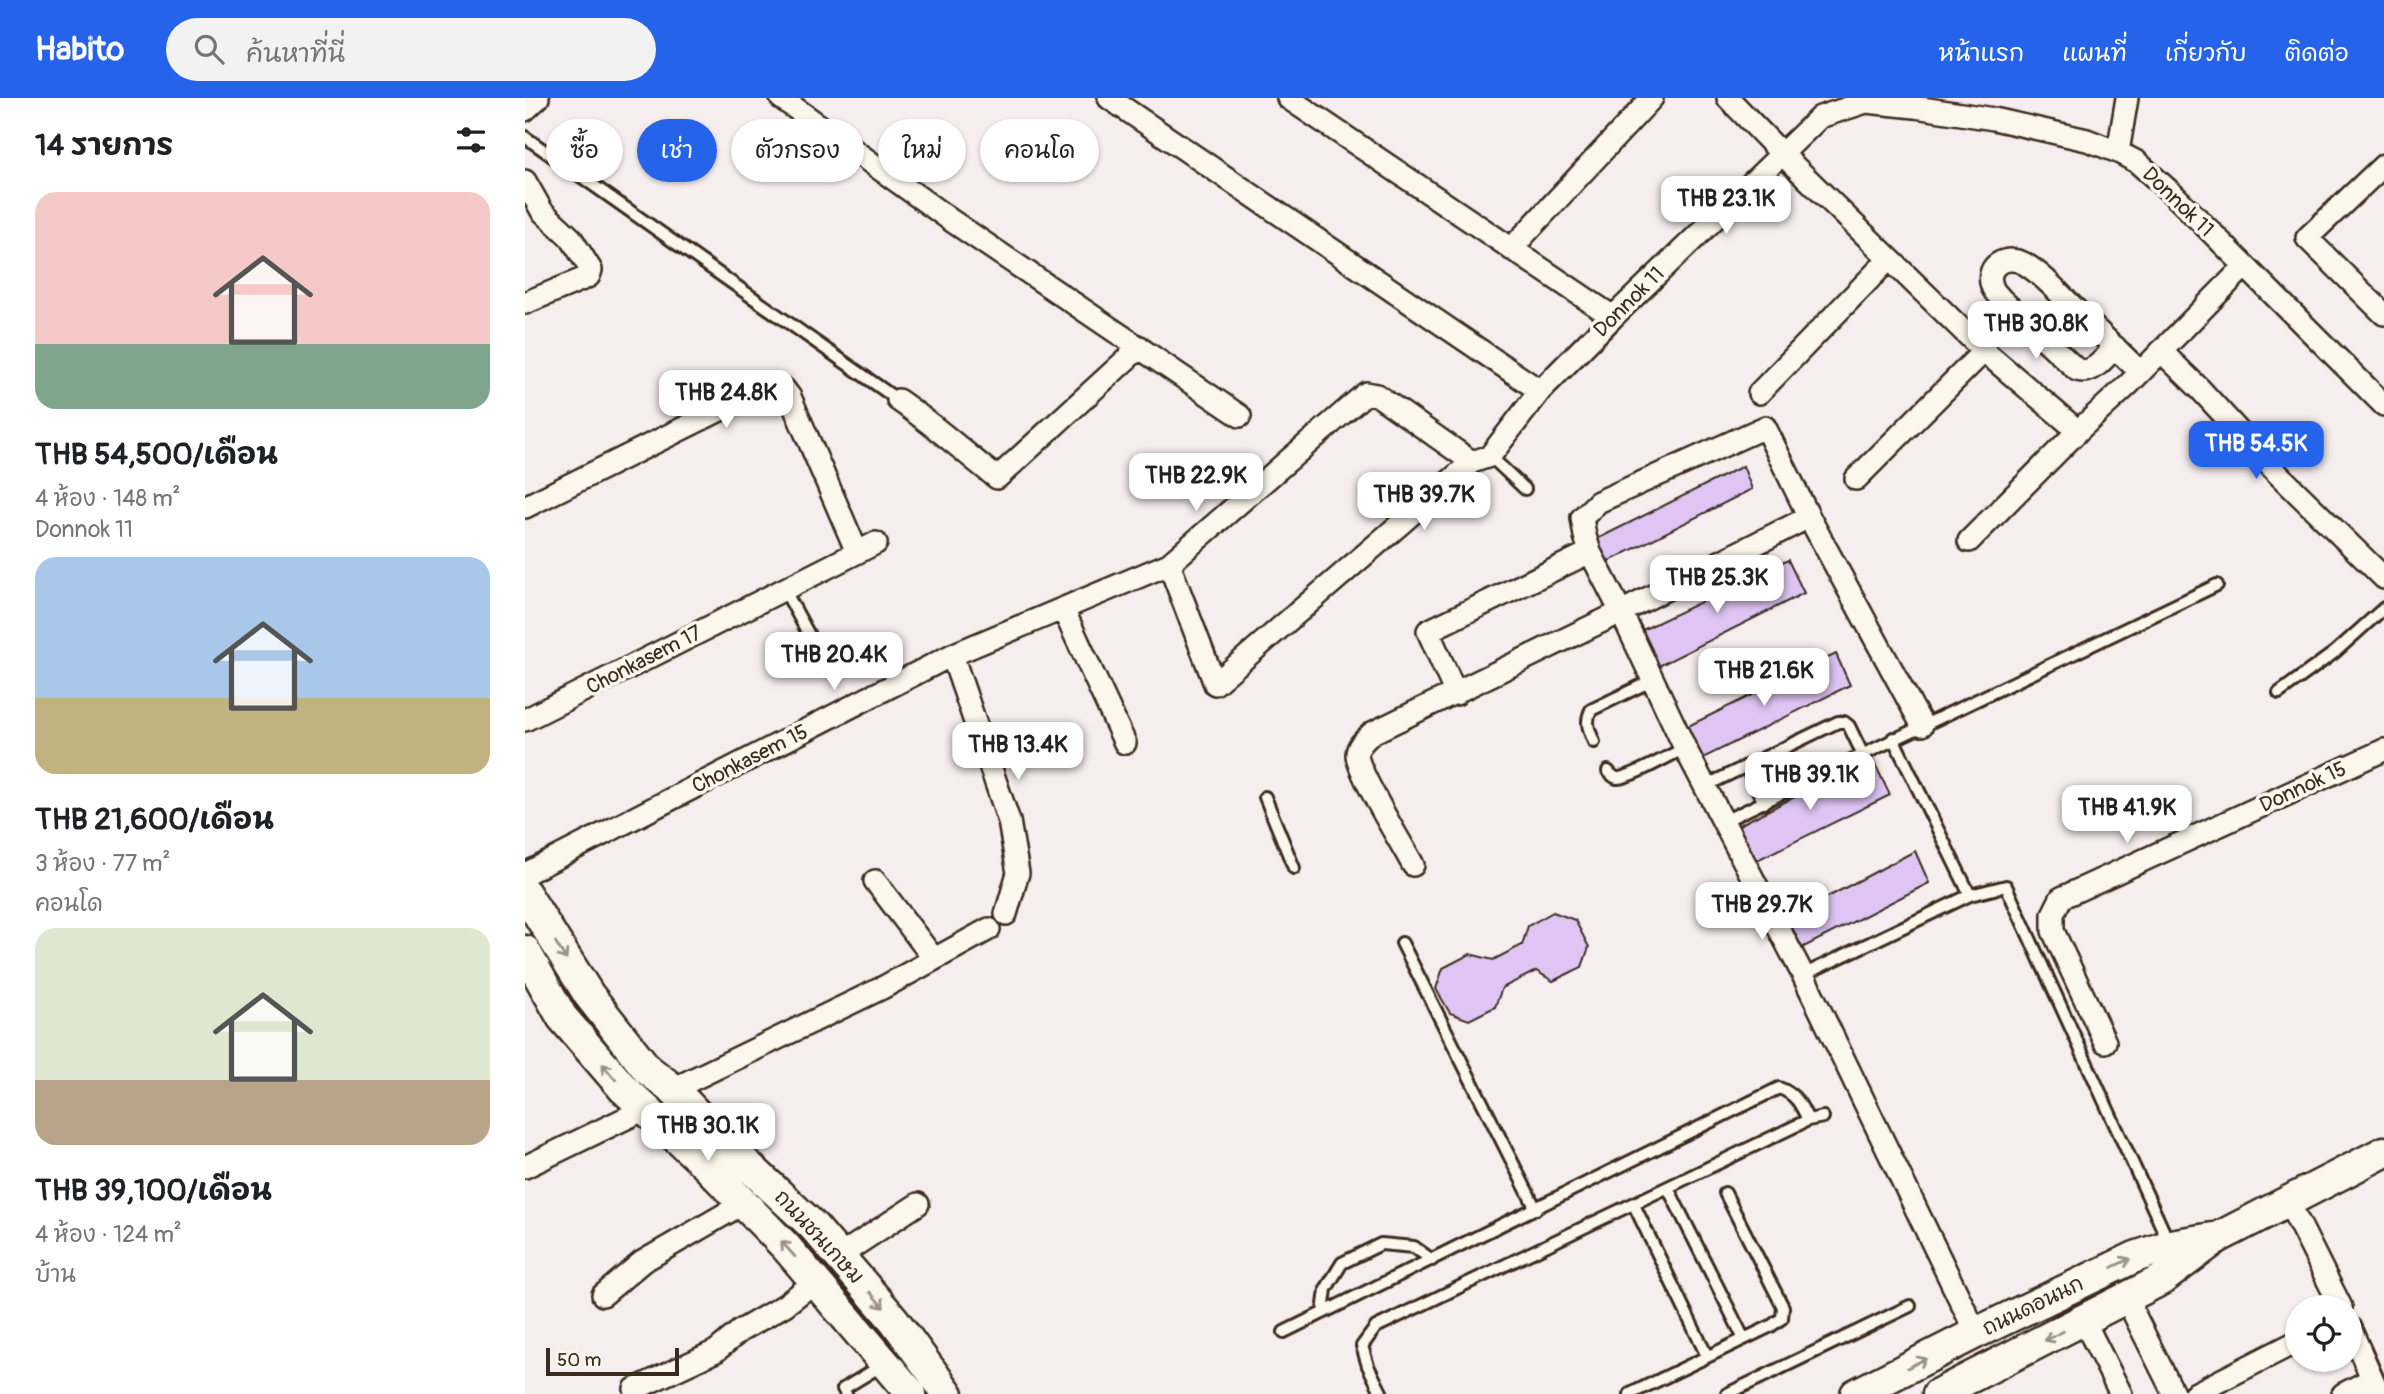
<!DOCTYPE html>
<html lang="th">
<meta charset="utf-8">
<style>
body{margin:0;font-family:Pangolin,"Playpen Sans Thai",sans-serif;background:#f2f2f2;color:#202124;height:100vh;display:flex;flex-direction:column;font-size:26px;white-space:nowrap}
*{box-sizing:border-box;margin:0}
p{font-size:23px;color:#757577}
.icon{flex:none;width:38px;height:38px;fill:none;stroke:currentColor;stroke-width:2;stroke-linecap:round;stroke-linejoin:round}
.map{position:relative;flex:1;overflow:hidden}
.details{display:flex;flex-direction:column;background:#fff;width:525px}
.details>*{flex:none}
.guide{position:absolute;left:21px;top:21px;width:665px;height:63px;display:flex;gap:14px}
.fabs{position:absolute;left:1760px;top:1197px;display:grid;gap:14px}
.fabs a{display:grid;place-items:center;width:77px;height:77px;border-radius:50%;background:#fff;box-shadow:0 2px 5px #0004;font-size:35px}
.scale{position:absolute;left:21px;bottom:18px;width:133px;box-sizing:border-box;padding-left:7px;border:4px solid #3b2a1e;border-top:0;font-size:19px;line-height:24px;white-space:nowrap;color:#3b2a1e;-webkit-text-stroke:5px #fbf7ec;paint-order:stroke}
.price{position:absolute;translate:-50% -60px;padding:0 16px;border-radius:14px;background:#fff;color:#222;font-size:23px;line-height:46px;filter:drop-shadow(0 2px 4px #0008)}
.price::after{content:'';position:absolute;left:50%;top:42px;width:21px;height:16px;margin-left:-10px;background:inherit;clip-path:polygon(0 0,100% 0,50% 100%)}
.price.current{background:#2563eb;color:#fff}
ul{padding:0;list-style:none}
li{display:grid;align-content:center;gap:14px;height:371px;padding:0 35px}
li span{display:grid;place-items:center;height:217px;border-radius:21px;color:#555}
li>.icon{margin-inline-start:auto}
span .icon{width:126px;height:126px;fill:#fffc;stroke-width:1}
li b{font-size:30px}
h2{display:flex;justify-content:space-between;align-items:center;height:84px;padding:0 35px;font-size:30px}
.chip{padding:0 24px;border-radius:32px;background:#fff;box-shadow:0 2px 5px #0004;font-size:24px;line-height:63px}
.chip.current{background:#2563eb;color:#fff}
header{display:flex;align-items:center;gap:42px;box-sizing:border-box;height:98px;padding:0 35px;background:#2563eb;color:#fff}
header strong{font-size:33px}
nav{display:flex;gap:38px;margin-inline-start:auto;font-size:24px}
.search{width:490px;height:63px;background:#f2f2f2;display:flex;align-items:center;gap:18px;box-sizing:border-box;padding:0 24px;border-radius:38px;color:#757577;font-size:26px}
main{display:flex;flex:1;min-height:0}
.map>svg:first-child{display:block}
</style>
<header>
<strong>Habito</strong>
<div class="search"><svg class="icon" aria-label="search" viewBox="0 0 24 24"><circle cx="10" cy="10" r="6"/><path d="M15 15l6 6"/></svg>ค้นหาที่นี่</div>
<nav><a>หน้าแรก</a><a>แผนที่</a><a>เกี่ยวกับ</a><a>ติดต่อ</a></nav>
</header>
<main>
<section class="details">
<h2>14 รายการ<svg class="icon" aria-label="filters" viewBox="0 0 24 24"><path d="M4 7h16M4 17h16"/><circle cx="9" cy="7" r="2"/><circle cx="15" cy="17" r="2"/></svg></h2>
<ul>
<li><span style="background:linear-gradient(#f6c9c9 70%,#7fa58c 0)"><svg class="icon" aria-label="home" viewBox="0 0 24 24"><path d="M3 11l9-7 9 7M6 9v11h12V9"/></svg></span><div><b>THB 54,500/เดือน</b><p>4 ห้อง · 148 m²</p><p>Donnok 11</p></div></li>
<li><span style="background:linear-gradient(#a9c7e8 65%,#c2b280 0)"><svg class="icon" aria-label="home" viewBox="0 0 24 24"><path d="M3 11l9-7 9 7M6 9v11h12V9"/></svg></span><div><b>THB 21,600/เดือน</b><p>3 ห้อง · 77 m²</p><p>คอนโด</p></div></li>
<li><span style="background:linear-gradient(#dfe7d0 70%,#b9a48a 0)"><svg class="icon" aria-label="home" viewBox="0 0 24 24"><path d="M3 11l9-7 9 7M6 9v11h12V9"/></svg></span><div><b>THB 39,100/เดือน</b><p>4 ห้อง · 124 m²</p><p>บ้าน</p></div></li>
</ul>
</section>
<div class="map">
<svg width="1859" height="1296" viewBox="0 0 1859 1296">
<rect width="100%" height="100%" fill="#f5edee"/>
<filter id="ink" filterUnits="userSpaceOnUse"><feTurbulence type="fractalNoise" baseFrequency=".0143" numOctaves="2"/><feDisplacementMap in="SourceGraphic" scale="14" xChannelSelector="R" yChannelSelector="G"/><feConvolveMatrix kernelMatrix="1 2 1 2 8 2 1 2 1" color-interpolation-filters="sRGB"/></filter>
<g filter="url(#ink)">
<path fill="#dec5f4" stroke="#3b2a1e" stroke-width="2" d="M1218,368l9,23 -154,78 -11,-23z
M1263,462l16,33 -155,78 -17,-36z
M1311,556l14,31 -157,78 -15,-32z
M1347,660l18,37 -143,70 -18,-35z
M1390,753l14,32 -131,67 -16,-29z
M1028,814l22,8 14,27 -7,20 -29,14 -17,-10 -34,17 -7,19 -26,13 -19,-7 -14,-24 7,-21 27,-14 23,6 29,-15 6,-19z"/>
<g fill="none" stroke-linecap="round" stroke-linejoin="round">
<g stroke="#3b2a1e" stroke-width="16">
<path id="lane" d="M0,39l373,263
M965,358l35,33
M259,491l38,70
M1754,595l56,-41 49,-44
M1368,640l77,157
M1069,644c-5,-12 -9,-20 -3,-32l62,-30
M1221,668l18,37
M1083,673c3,3 5,6 9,7 12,1 55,-24 68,-30
M1180,688l133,-64h6l5,4 13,27
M740,699l29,71
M1199,723l493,-236
M877,845l134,266
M1278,877l167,-80 36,-9 163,357
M1143,1090l76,151
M1109,1107l73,151
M798,1215l3,-24 16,-26 39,-19 33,3 18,13
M759,1234l495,-244c17,6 22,17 29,32
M321,1296l-3,-5 41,-25
M857,1296l-14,-28 -6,-20 14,-19 432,-207 15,-3
M1105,1296l141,-68 11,-8 1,-11 -58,-114
M1202,1296l183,-88"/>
</g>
<g stroke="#3b2a1e" stroke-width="26">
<path id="street" d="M256,0l171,123 288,195
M584,0l431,293 73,-74 207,-200 46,-15 49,5 79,12 93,21 31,12 19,10 38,34 209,209
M763,0l325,219
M1203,0l53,55 203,198 94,80 50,-46 116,-118
M0,12l13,-12
M1593,54l9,-54
M1859,67l-77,73 77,76
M0,83l17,30 29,27 20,32 -2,6 -6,3 -58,24
M986,151l141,-151
M1590,249c-11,11 -21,28 -38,23l-76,-71c-3,-4 -8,-8 -9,-13 -8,-22 17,-32 33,-22 17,10 31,26 45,40 23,23 47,45 70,68
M1636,253l39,38 76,83 108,106
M841,295l11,2 95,67 -257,222 -46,-120z
M1234,295l130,-134
M373,302c35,24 66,52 99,78l143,-131
M947,364l18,-6 50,-65
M1331,381l128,-128
M0,409l223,-111 26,-9 10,2 6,8 67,155
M1444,443l109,-110
M538,511l62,134
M427,557l57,166 9,52 -12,41
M931,596l-28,-63 162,-79
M0,622l351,-177
M1397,627l-113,-208 -44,-90 -167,75 -16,16 3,18 5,16 31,60 64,136 118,227 173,358
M888,767c-11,-21 -54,-90 -56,-110 0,-10 9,-16 15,-22l249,-121 188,-95
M0,776l427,-219 217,-91
M350,783l59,78
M1580,944l-52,-111v-17l8,-16 323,-148
M148,991l209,-101 107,-59
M0,1069l122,-59
M1763,1103l53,106
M314,1158l79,-52
M78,1197l39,-33 102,-59
M1601,1200l48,96
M1559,1223l37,73
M1825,1230l29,66
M110,1291l81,-38 24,-20 45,-26 31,-24
M1669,1296l104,-53
M1818,1296l29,-15"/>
</g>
<g stroke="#3b2a1e" stroke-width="35">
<path id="secondary" d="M0,795l64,102 58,74 26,20 52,55 88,82 81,94 54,74
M0,853l37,66 61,71 83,77 80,82 125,147
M1331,1296l120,-61 159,-76 35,-12 43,-7
M1413,1296l223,-114 56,-42 167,-86"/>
</g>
<use href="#lane" stroke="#fbf7ec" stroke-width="10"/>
<use href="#street" stroke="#fbf7ec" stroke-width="21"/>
<use href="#secondary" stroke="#fbf7ec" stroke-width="30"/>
</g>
<defs><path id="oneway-shaft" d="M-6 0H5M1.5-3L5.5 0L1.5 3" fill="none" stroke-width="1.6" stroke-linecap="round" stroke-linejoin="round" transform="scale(1.75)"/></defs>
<g stroke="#9b9085">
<use href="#oneway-shaft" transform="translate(36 853) rotate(58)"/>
<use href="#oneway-shaft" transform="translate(84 974) rotate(-130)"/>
<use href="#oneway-shaft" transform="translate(263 1151) rotate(-132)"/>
<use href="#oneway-shaft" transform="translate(1596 1165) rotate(-25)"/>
<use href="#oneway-shaft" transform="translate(352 1202) rotate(49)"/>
<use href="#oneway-shaft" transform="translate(1529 1238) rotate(153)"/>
<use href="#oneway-shaft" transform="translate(1392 1265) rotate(-27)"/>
</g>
</g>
<g text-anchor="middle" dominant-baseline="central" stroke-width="7" stroke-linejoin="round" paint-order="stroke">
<g font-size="21" fill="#3b2a1e" stroke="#fbf7ec">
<text transform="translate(1653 104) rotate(44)">Donnok 11</text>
<text transform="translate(1104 204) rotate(-45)">Donnok 11</text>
<text transform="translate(119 562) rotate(-27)">Chonkasem 17</text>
<text transform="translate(225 661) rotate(-27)">Chonkasem 15</text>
<text transform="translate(1778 689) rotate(-25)">Donnok 15</text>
<text transform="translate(294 1139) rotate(47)">ถนนชนเกษม</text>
<text transform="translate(1508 1208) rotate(-26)">ถนนดอนนก</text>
</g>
</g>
</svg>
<div class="fabs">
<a><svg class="icon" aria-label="locate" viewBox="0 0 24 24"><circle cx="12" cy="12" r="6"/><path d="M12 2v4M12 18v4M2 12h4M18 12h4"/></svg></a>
</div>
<div class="scale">50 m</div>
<b class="price" style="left:1201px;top:138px">THB 23.1K</b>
<b class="price" style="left:1511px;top:263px">THB 30.8K</b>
<b class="price" style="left:201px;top:332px">THB 24.8K</b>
<b class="price current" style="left:1731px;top:383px">THB 54.5K</b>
<b class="price" style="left:671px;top:415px">THB 22.9K</b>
<b class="price" style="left:899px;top:434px">THB 39.7K</b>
<b class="price" style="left:1192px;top:517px">THB 25.3K</b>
<b class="price" style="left:309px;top:594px">THB 20.4K</b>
<b class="price" style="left:1239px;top:610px">THB 21.6K</b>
<b class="price" style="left:493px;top:684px">THB 13.4K</b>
<b class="price" style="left:1285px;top:714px">THB 39.1K</b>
<b class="price" style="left:1602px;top:747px">THB 41.9K</b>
<b class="price" style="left:1237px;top:844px">THB 29.7K</b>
<b class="price" style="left:183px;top:1065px">THB 30.1K</b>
<div class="guide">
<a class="chip">ซื้อ</a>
<a class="chip current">เช่า</a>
<a class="chip">ตัวกรอง</a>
<a class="chip">ใหม่</a>
<a class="chip">คอนโด</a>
</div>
</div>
</main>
